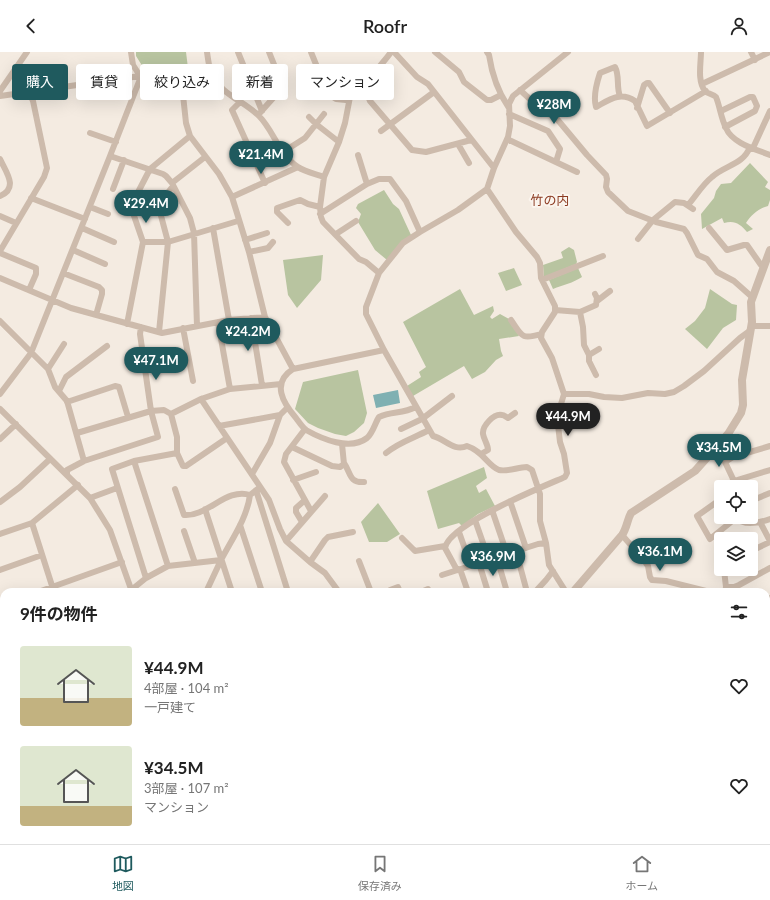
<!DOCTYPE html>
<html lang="ja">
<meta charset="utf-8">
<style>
body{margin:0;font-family:Lato,"Noto Sans JP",sans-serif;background:#f2f2f2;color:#222;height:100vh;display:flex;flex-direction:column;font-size:15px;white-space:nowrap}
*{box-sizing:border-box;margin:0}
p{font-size:13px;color:#767676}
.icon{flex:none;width:22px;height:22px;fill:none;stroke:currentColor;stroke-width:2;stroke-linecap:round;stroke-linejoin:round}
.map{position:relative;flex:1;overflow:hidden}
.details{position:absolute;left:0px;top:536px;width:770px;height:256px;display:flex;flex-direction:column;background:#fff;border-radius:12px 12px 0 0;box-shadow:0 4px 16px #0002}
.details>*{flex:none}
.hud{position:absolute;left:12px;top:12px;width:400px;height:36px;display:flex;gap:8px}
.buttons{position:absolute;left:714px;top:428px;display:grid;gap:8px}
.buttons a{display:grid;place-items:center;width:44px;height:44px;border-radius:4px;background:#fff;box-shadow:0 4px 16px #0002;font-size:20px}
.price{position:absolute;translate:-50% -34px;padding:0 9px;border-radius:14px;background:#1f5a5e;color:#fff;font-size:13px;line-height:26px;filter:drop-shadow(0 1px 2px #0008)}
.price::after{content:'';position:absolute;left:50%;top:24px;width:12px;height:9px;margin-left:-6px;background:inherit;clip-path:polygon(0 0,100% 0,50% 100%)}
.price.current{background:#222;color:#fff}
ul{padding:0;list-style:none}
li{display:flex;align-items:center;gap:12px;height:100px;padding:0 20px}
li span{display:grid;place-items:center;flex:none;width:112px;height:80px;border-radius:4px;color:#555}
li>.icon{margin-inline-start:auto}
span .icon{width:48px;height:48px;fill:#fffc;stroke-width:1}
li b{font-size:17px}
h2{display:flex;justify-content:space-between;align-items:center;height:48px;padding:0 20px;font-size:17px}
.pill{padding:0 14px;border-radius:4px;background:#fff;box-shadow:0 4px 16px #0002;font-size:14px;line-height:36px}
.pill.current{background:#1f5a5e;color:#fff}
header{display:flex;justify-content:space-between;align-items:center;height:52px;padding:0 20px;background:#fff;font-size:18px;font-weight:600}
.tab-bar{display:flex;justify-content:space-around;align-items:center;height:56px;border-top:1px solid #e0e0e0;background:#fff;font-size:11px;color:#767676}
.tab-bar a{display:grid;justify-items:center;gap:2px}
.tab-bar .current{color:#1f5a5e}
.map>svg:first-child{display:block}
</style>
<header><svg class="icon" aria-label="back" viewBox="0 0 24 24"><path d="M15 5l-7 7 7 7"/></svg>Roofr<svg class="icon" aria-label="person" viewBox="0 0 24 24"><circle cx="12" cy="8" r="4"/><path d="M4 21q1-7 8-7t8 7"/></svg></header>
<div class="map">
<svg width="770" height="792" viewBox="0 0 770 792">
<rect width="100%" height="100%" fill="#f4ebe1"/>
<path fill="#b8c4a0" d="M136,0h50l2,16 -40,7 -12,-19z
M750,111l18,19 -3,5 5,3v10l-2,6c-9,2 -17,9 -22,17l7,6 -6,3c-7,-8 -12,-12 -23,-9l-2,-5 -20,11 -1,-15 13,-16 2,-7 5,-7 10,-1z
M384,138l9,14 6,5 12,26 -24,25 -12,-10 -17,-28 3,-8 -5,-6 2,-4z
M569,195l5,3 3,12 -1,2 -32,13 -1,-12 20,-7 -2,-6z
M323,203l-2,25 -24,28 -9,-13 -5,-35z
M514,216l8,17 -16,6 -8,-18z
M578,216l4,9c-9,6 -19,8 -29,12l-4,-9z
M460,237l14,26 19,-9 1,5 -4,6 2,2 8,-5 9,5 10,17 -20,3 2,12 2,5 -7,4 -11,12 -13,7 -8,-13 -51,30 -6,-10 14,-9 -2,-5 7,-5 -23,-45z
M710,237l22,15 5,1 -1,15 -13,8 -16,21 -22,-20 10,-8 10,-13z
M358,318l9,43 -3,10 -10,9 -8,4 -11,-2 -17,-6 -10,-5 -13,-14 8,-27z
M484,415l3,11 -11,8 3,7 7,-4 9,17 -17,8 -16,12 -3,-3 -21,6 -11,-38z
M378,451l22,31 -13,8h-18l-8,-20z
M15,788h62l-2,4h-58z"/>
<path fill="#7fb0b2" d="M398,338l2,13 -24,5 -3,-13z"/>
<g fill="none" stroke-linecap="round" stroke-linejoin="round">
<path stroke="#cdbbac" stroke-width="6" d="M207,0c1,7 2,15 4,21 9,21 33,28 48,43 15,15 20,39 39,51 7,5 18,7 26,10
M238,0l24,59
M311,0l17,42 8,5 10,1 15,-10h6
M391,0c-10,15 -31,30 -21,49l42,49 14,2 45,-12
M394,0l23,25 11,7 66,84
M435,0l24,20 5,10 23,18h4l10,-5
M487,0l2,3c3,20 9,37 20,53
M701,0c0,11 -4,29 4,39 3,3 8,3 11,6 4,10 5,21 10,31 6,15 29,21 44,27
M751,0l4,8
M82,32l1,12
M702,32l68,-32
M194,35l-11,8 3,28 4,13 29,38 13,23 17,55 16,65 28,52
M520,38l13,12 19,11 35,42 19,20 1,4 -1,8 2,5 20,19 28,11 28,7 3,4 11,22 9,4 10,13 17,9 18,16
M0,39l27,-39
M0,44l140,-20
M620,44c-4,-9 0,-20 -5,-29l-15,6c-3,9 -7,24 -4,34 13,-7 24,-16 39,-6l12,25 59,-35
M350,45l-5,26 -6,19 -15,35 -4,30 1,10 2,5 36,37 7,3 13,11
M240,50l-8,8 33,73
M637,56l7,-23 3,-2h2l21,30
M721,59l29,-14h3l4,9 -2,5 -30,16
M509,62l39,17 12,18 -4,13
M258,63l25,-28 -14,-35
M309,65l7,7 23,18
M381,79l53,-39
M90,81l26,9
M507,87l70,33
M458,92l11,19
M753,96l17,-37
M283,100l22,-14 19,-24
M358,103l9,29
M110,104l53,18 3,2 6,7 18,35 4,15 3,93
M0,107c6,13 19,29 0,37
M172,131l33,-26
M113,137l11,-29
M232,145l66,-30
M31,146l54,21
M688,153c7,-8 15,-21 24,-28 13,-12 31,-12 38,-30
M90,155l18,7
M320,162l47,-30 12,-5h11l16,22 14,31
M0,164l16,7
M288,171l-11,-11v-4l23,-8 8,4 12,3
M82,176l32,14
M213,176l16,92
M709,176l18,22 17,-5h3l14,20 3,1
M336,182l20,-13
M638,187l15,-19 22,-18 9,1 9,6
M245,188l22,-7
M143,190h25l70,-21
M73,198l32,14
M0,199l44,-74 3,-9 -14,-67 -4,-9
M249,200l19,-4 5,-6
M0,201l36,15v6l-7,16
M63,221l36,14 3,3v4l-6,21
M0,226l71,30 91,25 67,-13 36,-3
M542,228l61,-24
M597,249l13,-10
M555,258l25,2
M251,266l11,67
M511,268c11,16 10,20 30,14
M0,269l48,48 7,18 12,14 17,60
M218,270l12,67
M127,272l16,-82 -11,-32 3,-12 15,-29 40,-33
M752,274h18
M183,276l10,53
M159,280l9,-90 -8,-30 1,-8 5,-9 7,-9
M384,298l-91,19c-22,14 -10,34 3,49 3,4 6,9 10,12 16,9 44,21 61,8 6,-5 8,-15 12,-21 13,-6 23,-3 37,-10
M589,303l-5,-10 -1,-18 -3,-15 16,-7 1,-7 -2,-4
M48,317l16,-25
M596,323l-7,-14v-6l10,-6
M59,339l7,-14 41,-31
M0,342l31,-41 79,-197 30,-77v-3l-7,-11 -2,-13
M564,342h25l15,3 18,1 26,-5 17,1 9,-2 10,-6 20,-15 36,-33 11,-8
M201,347l68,101 11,29 6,12 24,21 15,11 14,19
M67,350l48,-16 4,1 9,30
M0,357l90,89 20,32 21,59
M171,362l30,-15 29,-10 51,-5
M219,374l61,-11
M305,377l-19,25 -2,8 27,49
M401,377l21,-10 30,-23
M77,381l74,-22 13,-1 7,4 6,23v16l6,13h3l41,-28
M0,387l16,-15
M292,395l40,19 8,1 4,-3 -2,-20
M716,396l9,14 9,19
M386,401c13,-11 28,-15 43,-23
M481,402l7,-4c0,-6 -4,-10 -5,-16 -1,-8 11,-21 19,-19 2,0 4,2 6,3l7,-5
M134,409l34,105
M725,410l8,-5 37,-11
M344,411c7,10 5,20 20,19
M67,422v-4l17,-9 74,-24 -7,-26 -11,-77 1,-7
M252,422l18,-31 10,-28 7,-7
M293,428l23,-8
M726,435v-2l8,-4 36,-11
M175,437l9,26c23,2 43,-28 66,-20
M256,438l32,102
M90,446l27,-10
M721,447l-24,17 13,23 26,-21
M510,449l16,47
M751,449l19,-8
M0,450l20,-15 30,-28
M205,457l27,83
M492,458l15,44
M735,465c9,10 24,6 35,2
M475,468l14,40
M302,470l-6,-10v-4l9,-8
M760,470l10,19
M32,471l22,69
M240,473l22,67
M184,479l11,32
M459,480l12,34
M0,482l32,-11 46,-38
M622,483l22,25 4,6 2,11 2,3 14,1 44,11
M402,486l13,13 30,-5
M286,489l39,-45
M516,499l11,41
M751,499l19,-9
M497,506l10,34
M359,509l12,31
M310,510l15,-22 3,-3 25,-5
M479,511l9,29
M460,517l8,23
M0,518l42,-15
M457,518l-12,-22c4,-24 97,-61 120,-71l2,-4 -3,-19 -4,-12 -2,-17v-11l6,-20 -12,-36 -11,-20 1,-6 13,-20v-6l-14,-28 -1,-15 -3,-6 -21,-25 -29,-43
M724,518l2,17 -1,5
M442,523l96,-31 8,-1
M146,526l-34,-109 22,-8 43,-8
M726,535h8l5,-2 31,-17
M390,538l8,-3 2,5
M130,539l16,-13 22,-12 53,-6c11,-21 26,-42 29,-65l9,-7
M38,540l84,-30
M206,540l15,-32
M421,540l7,-3
M535,540l11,-12 7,-9
M566,540l-17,-27 -3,-22 -6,-22v-27l-8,-24 -5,-3c-9,0 -19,5 -28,3 -11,-4 -16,-19 -32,-24 -13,6 -22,-7 -34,-10l-49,-86 -18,-36v-7l13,-34 24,-30 17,-11 38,-22 29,-21 7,-21 14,-31 2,-11 -1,-22 4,-8 55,-44
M766,548l4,-2
M0,553l4,-2
M766,582l4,-1
M0,590l4,-1
M766,599h4
M766,647l4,1
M0,667l4,-1
M766,687l4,-1
M0,705h4
M766,761l3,-8 1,-18
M196,788l1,4
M357,788l3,4
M439,788l9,4
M565,788l2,4
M632,788l2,4
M668,788l3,4
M718,788l4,4
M760,788l3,4
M103,792l1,-4
M366,792l3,-4
M600,792l12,-4
M707,792l8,-4
M750,792l2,-4"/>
<path stroke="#cdbbac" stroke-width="8" d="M573,540l49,-57c5,-7 5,-15 9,-22l64,-42 33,-37 13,-21 2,-8 -1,-25 10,-58 -1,-20 19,-52
M506,792l2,-4"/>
</g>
<g text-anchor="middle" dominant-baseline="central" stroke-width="4" stroke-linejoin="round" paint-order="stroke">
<g font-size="13" fill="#8c3b22" stroke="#fbf5ee">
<text x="550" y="148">竹の内</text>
</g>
</g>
</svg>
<div class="buttons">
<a><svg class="icon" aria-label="locate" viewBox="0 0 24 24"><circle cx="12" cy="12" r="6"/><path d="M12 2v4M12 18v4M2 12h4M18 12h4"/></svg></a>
<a><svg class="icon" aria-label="layers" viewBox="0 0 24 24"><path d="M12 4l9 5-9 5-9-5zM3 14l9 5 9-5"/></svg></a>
</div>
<b class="price" style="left:554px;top:73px">¥28M</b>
<b class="price" style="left:261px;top:123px">¥21.4M</b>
<b class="price" style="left:146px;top:172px">¥29.4M</b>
<b class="price" style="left:248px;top:300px">¥24.2M</b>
<b class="price" style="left:156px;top:329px">¥47.1M</b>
<b class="price current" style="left:568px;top:385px">¥44.9M</b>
<b class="price" style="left:719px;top:416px">¥34.5M</b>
<b class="price" style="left:660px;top:520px">¥36.1M</b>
<b class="price" style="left:493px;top:525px">¥36.9M</b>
<div class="hud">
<a class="pill current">購入</a>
<a class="pill">賃貸</a>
<a class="pill">絞り込み</a>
<a class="pill">新着</a>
<a class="pill">マンション</a>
</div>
<section class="details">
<h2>9件の物件<svg class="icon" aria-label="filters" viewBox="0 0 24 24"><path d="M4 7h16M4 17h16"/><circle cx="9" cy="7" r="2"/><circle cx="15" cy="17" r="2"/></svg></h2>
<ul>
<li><span style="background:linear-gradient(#dfe7d0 65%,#c2b280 0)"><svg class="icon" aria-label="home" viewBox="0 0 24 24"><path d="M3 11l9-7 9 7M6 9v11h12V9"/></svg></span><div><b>¥44.9M</b><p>4部屋 · 104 m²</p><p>一戸建て</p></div><svg class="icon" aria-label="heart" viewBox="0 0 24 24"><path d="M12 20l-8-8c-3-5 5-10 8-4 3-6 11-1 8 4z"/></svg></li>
<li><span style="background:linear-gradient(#dfe7d0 75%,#c2b280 0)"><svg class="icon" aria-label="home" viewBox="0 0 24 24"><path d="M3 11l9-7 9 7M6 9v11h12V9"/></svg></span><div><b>¥34.5M</b><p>3部屋 · 107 m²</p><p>マンション</p></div><svg class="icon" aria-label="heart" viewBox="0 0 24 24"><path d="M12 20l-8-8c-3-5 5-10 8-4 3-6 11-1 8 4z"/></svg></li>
</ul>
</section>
</div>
<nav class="tab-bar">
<a class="current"><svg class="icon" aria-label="map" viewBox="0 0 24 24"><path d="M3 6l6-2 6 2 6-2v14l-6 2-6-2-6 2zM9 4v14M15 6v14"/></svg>地図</a>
<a><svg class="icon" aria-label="saved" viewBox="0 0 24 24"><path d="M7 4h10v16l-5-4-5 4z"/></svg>保存済み</a>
<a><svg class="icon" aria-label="home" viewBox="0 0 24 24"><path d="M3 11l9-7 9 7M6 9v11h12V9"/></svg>ホーム</a>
</nav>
